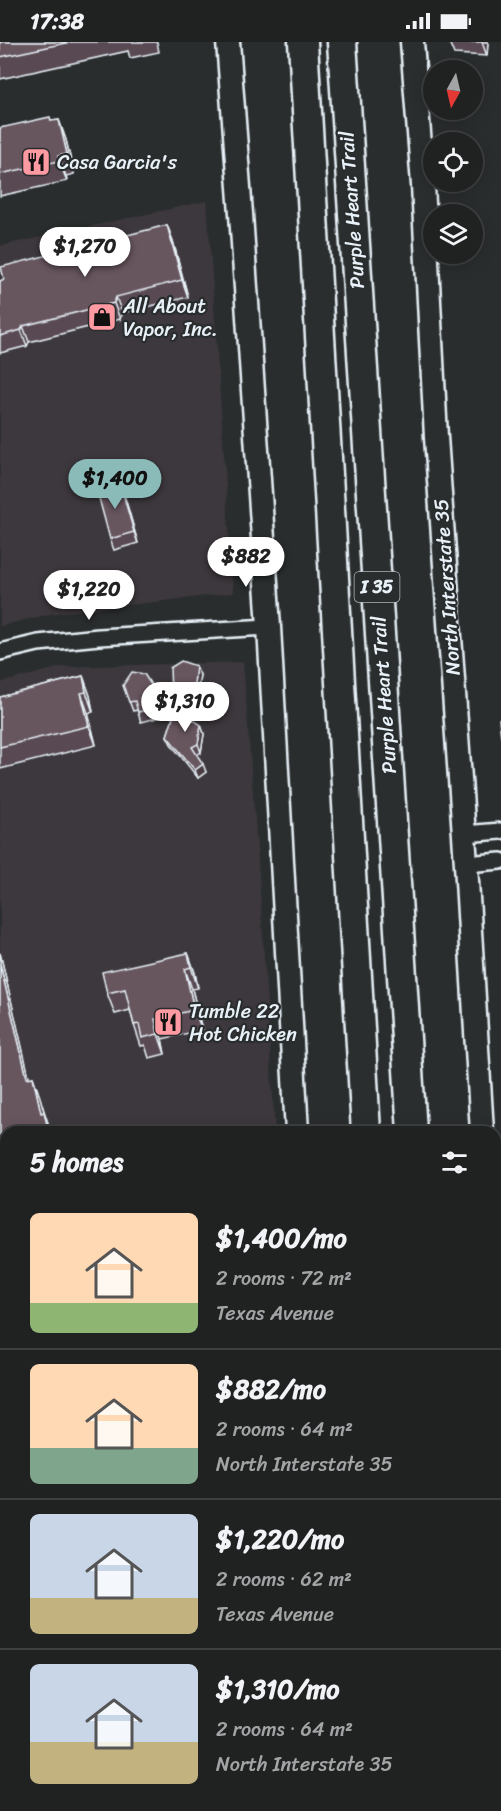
<!DOCTYPE html>
<meta charset="utf-8">
<style>
body{margin:0;font-family:Sriracha,sans-serif;background:#2d2f2f;color:#f1f3f6;height:100vh;display:flex;flex-direction:column;font-size:22px;white-space:nowrap}
*{box-sizing:border-box;margin:0}
p{font-size:20px;color:#a2a4a5}
.icon{flex:none;width:33px;height:33px;fill:none;stroke:currentColor;stroke-width:2;stroke-linecap:round;stroke-linejoin:round}
.map{position:relative;flex:1;overflow:hidden}
.sheet{position:absolute;left:0px;top:1084px;width:501px;height:686px;display:flex;flex-direction:column;background:#202222;border-radius:18px 18px 0 0;box-shadow:0 3px 15px #0003,0 0 0 2px #3d3f40}
.sheet>*{flex:none}
.needle{width:39px;rotate:188deg}
.buttons{position:absolute;left:423px;top:18px;display:grid;gap:12px}
.buttons a{display:grid;place-items:center;width:60px;height:60px;border-radius:50%;background:#202222;box-shadow:0 3px 15px #0003,0 0 0 2px #3d3f40;font-size:30px}
.price{position:absolute;translate:-50% -51px;padding:0 14px;border-radius:21px;background:#fff;color:#222;font-size:20px;line-height:39px;filter:drop-shadow(0 2px 3px #0008)}
.price::after{content:'';position:absolute;left:50%;top:36px;width:18px;height:14px;margin-left:-9px;background:inherit;clip-path:polygon(0 0,100% 0,50% 100%)}
.price.active{background:#8bbbb9;color:#111}
ul{padding:0;list-style:none}
li{display:flex;align-items:center;gap:18px;height:150px;padding:0 30px}
li+li{border-top:2px solid #3d3f40}
li span{display:grid;place-items:center;flex:none;width:168px;height:120px;border-radius:9px;color:#555}
li>.icon{margin-inline-start:auto}
span .icon{width:72px;height:72px;fill:#fffc;stroke-width:1}
li b{font-size:26px}
h2{display:flex;justify-content:space-between;align-items:center;height:72px;padding:0 30px;font-size:26px}
.status{display:flex;justify-content:space-between;align-items:center;height:42px;padding:0 30px;background:#202222;direction:ltr}
.status svg{height:16px;fill:currentColor}
.map>svg:first-child{display:block}
</style>
<div class="status"><b>17:38</b><svg viewBox="0 0 49 12"><path d="M0 12V9h3v3zM5 12V6h3v6zM10 12V3h3v9zM15 12V0h3v12zM26 1h20v11H26zM47 4h2v5h-2z"/></svg></div>
<div class="map">
<svg width="501" height="1769" viewBox="0 0 501 1769">
<rect width="100%" height="100%" fill="#2a2d2e"/>
<filter id="ink" filterUnits="userSpaceOnUse"><feTurbulence type="fractalNoise" baseFrequency=".0167" numOctaves="2"/><feDisplacementMap in="SourceGraphic" scale="12" xChannelSelector="R" yChannelSelector="G"/><feConvolveMatrix kernelMatrix="1 2 1 2 8 2 1 2 1" color-interpolation-filters="sRGB"/></filter>
<g filter="url(#ink)">
<path fill="#3c393d" d="M207,159l26,392 -183,21 -50,12v-380z
M243,620l15,198 17,272h-269v651l-6,-36v-1064l61,-16z
M6,1750v14h296v5h-298z"/>
<g fill="none" stroke-linecap="round" stroke-linejoin="round">
<g stroke="#e8f1f8" stroke-width="20">
<path id="street" d="M0,610l38,-9 61,-6 170,-10
M464,792l37,-3
M466,822l35,-3"/>
</g>
<g stroke="#e8f1f8" stroke-width="27">
<path id="secondary" d="M228,0l13,172 28,413 28,505
M412,0l11,143 13,252 30,427 16,268
M495,1323l6,104
M332,1764v5"/>
</g>
<g stroke="#e8f1f8" stroke-width="33">
<path id="highway" d="M303,0l63,1090
M342,0l70,1090
M360,1764v5
M408,1764l1,5
M454,1764l1,5"/>
</g>
<use href="#street" stroke="#2a2d2e" stroke-width="15"/>
<use href="#secondary" stroke="#2a2d2e" stroke-width="22"/>
<use href="#highway" stroke="#2a2d2e" stroke-width="28"/>
</g>
<path fill="#594a52" stroke="#e8f1f8" stroke-width="1.5" d="M0,0h157l2,10 -29,6 -2,-7 -128,28z
M449,0h39l-1,14 -33,-2z
M59,78l7,20 8,34 -8,2 1,5 -67,15v-68z
M167,183l6,16 15,56 -66,16 -2,6 -91,23 -2,4 -27,7v-72z
M123,449l15,52 -24,7 -4,-11z
M200,633l-3,18 -12,5 5,20 11,7 3,9 -3,18 -4,3 9,17 -8,6 -27,-34 -4,-8 12,-36 -5,2 -3,-9z
M83,634l7,20 3,16 -5,1 8,32 -96,24v-72z
M123,643l42,21 3,9 -27,7 -4,-12 -4,1z
M0,911l29,125 4,-1 18,55h-45v22l-6,2z
M188,911l7,20 3,15 -6,1 10,41 -40,9 3,15 -16,4 -4,-13 -4,1 -7,-21 -4,-15 -15,4 -8,-21z"/>
<path fill="#483c42" stroke="#e8f1f8" stroke-width="1.5" d="M482,0h6l-1,14z
M59,78l7,20 8,34 -7,-20z
M58,114l8,20 1,5 -8,-20z
M167,183l6,16 15,56 -6,-17z
M116,255l6,16 -2,6 -6,-16z
M23,284l6,16 -2,4 -6,-16z
M119,438l4,11 15,52 -4,-11z
M196,624l4,9 -3,18 -3,-9z
M83,634l7,20 3,16 -7,-20z
M81,651l7,20 8,32 -7,-19z
M201,683l3,9 -3,18 -3,-8z
M203,722l3,8 -8,6 -3,-8z
M0,911l34,145 -7,-20 -27,-114z
M188,911l7,20 3,15 -7,-21z
M185,927l7,20 10,41 -8,-20z
M155,977l7,20 3,15 -7,-20z
M33,1035l7,20 4,15 7,20h-2l-5,-17 5,17 -8,-19z
M233,1764h9l-1,5h-9z"/>
<path fill="#67565f" stroke="#e8f1f8" stroke-width="1.5" d="M0,0h71l-71,15z
M50,75l1,4 8,-1 8,34 -9,2 1,5 -59,13v-46z
M167,183l15,55 -66,17 -2,6 -91,23 -2,4 -21,6v-55l4,-2 -3,-12z
M119,438l15,52 -24,7 -14,-52z
M181,619l15,5 -2,18 -23,9 -1,-25z
M132,630l12,2 21,32 -27,6 -3,-11 -6,1 -6,-17z
M83,634l3,16 -5,1 8,33 -89,21v-50z
M182,647l7,28 12,8 -3,19 -6,3 11,17 -8,6 -28,-34z
M501,676v19l-2,-18z
M188,911l3,14 -6,2 9,41 -39,9 3,15 -16,4 -3,-14 -5,1 -9,-36 -18,4 -5,-21z
M0,922l27,114 6,-1 8,36 3,-1 4,17 -17,3 -1,-4 -8,2v-1l-22,5z
M87,1764h146l-1,5h-145z"/>
</g>
<defs>
<g id="restaurant-square" transform="scale(1.5)"><rect x="-9" y="-9" width="18" height="18" rx="4" fill="#ff9aa2" stroke="#2a2d2e"/><path d="M-5-6h1v4h1v-4h1v4h1v-4h1v5L-1.5 .5V6h-2V.5L-5-1ZM5-6V6H3V1.5H1.5Q1.5-4 5-6Z" fill="#111"/></g>
<g id="shop-square" transform="scale(1.5)"><rect x="-9" y="-9" width="18" height="18" rx="4" fill="#ff9aa2" stroke="#2a2d2e"/><path d="M-5-2.5h2.3a2.7 3.5 0 0 1 5.4 0H5L5.5 6h-11ZM-1.5-2.5h3a1.5 2.3 0 0 0-3 0Z" fill="#111"/></g>
</defs>
<g fill-rule="evenodd">
<use href="#restaurant-square" x="36" y="120"/>
<use href="#shop-square" x="102" y="275"/>
<use href="#restaurant-square" x="168" y="980"/>
</g>
<g text-anchor="middle" dominant-baseline="central" stroke-width="4.5" stroke-linejoin="round" paint-order="stroke">
<rect fill="#2a2d2e" stroke="#afb6bb" stroke-width="1.5" x="354.5" y="530" width="45" height="30" rx="4.5"/>
<g font-size="18" font-weight="bold" fill="#e8f1f8">
<text x="377" y="545">I 35</text>
</g>
<g font-size="20" fill="#e8f1f8" stroke="#2a2d2e" text-anchor="start">
<text x="57" y="120">Casa Garcia's</text>
<text x="123" y="264">All About<tspan x="123" dy="23">Vapor, Inc.</tspan></text>
<text x="189" y="969">Tumble 22<tspan x="189" dy="23">Hot Chicken</tspan></text>
</g>
<g font-size="20" fill="#e8f1f8" stroke="#2a2d2e">
<text transform="translate(352 168) rotate(-94)">Purple Heart Trail</text>
<text transform="translate(447 545) rotate(-94)">North Interstate 35</text>
<text transform="translate(384 653) rotate(-94)">Purple Heart Trail</text>
</g>
</g>
</svg>
<div class="buttons">
<a><svg class="needle" viewBox="-14 -14 28 28"><path d="M0-13l5 13h-10z" fill="#e53935"/><path d="M0 13l5-13h-10z" fill="#a2a4a5"/></svg></a>
<a><svg class="icon" aria-label="locate" viewBox="0 0 24 24"><circle cx="12" cy="12" r="6"/><path d="M12 2v4M12 18v4M2 12h4M18 12h4"/></svg></a>
<a><svg class="icon" aria-label="layers" viewBox="0 0 24 24"><path d="M12 4l9 5-9 5-9-5zM3 14l9 5 9-5"/></svg></a>
</div>
<b class="price" style="left:85px;top:236px">$1,270</b>
<b class="price active" style="left:115px;top:468px">$1,400</b>
<b class="price" style="left:246px;top:546px">$882</b>
<b class="price" style="left:89px;top:579px">$1,220</b>
<b class="price" style="left:185px;top:691px">$1,310</b>
<section class="sheet">
<h2>5 homes<svg class="icon" aria-label="filters" viewBox="0 0 24 24"><path d="M4 7h16M4 17h16"/><circle cx="9" cy="7" r="2"/><circle cx="15" cy="17" r="2"/></svg></h2>
<ul>
<li><span style="background:linear-gradient(#ffd9b3 75%,#8fb573 0)"><svg class="icon" aria-label="home" viewBox="0 0 24 24"><path d="M3 11l9-7 9 7M6 9v11h12V9"/></svg></span><div><b>$1,400/mo</b><p>2 rooms · 72 m²</p><p>Texas Avenue</p></div></li>
<li><span style="background:linear-gradient(#ffd9b3 70%,#7fa58c 0)"><svg class="icon" aria-label="home" viewBox="0 0 24 24"><path d="M3 11l9-7 9 7M6 9v11h12V9"/></svg></span><div><b>$882/mo</b><p>2 rooms · 64 m²</p><p>North Interstate 35</p></div></li>
<li><span style="background:linear-gradient(#c9d6e8 70%,#c2b280 0)"><svg class="icon" aria-label="home" viewBox="0 0 24 24"><path d="M3 11l9-7 9 7M6 9v11h12V9"/></svg></span><div><b>$1,220/mo</b><p>2 rooms · 62 m²</p><p>Texas Avenue</p></div></li>
<li><span style="background:linear-gradient(#c9d6e8 65%,#c2b280 0)"><svg class="icon" aria-label="home" viewBox="0 0 24 24"><path d="M3 11l9-7 9 7M6 9v11h12V9"/></svg></span><div><b>$1,310/mo</b><p>2 rooms · 64 m²</p><p>North Interstate 35</p></div></li>
</ul>
</section>
</div>
